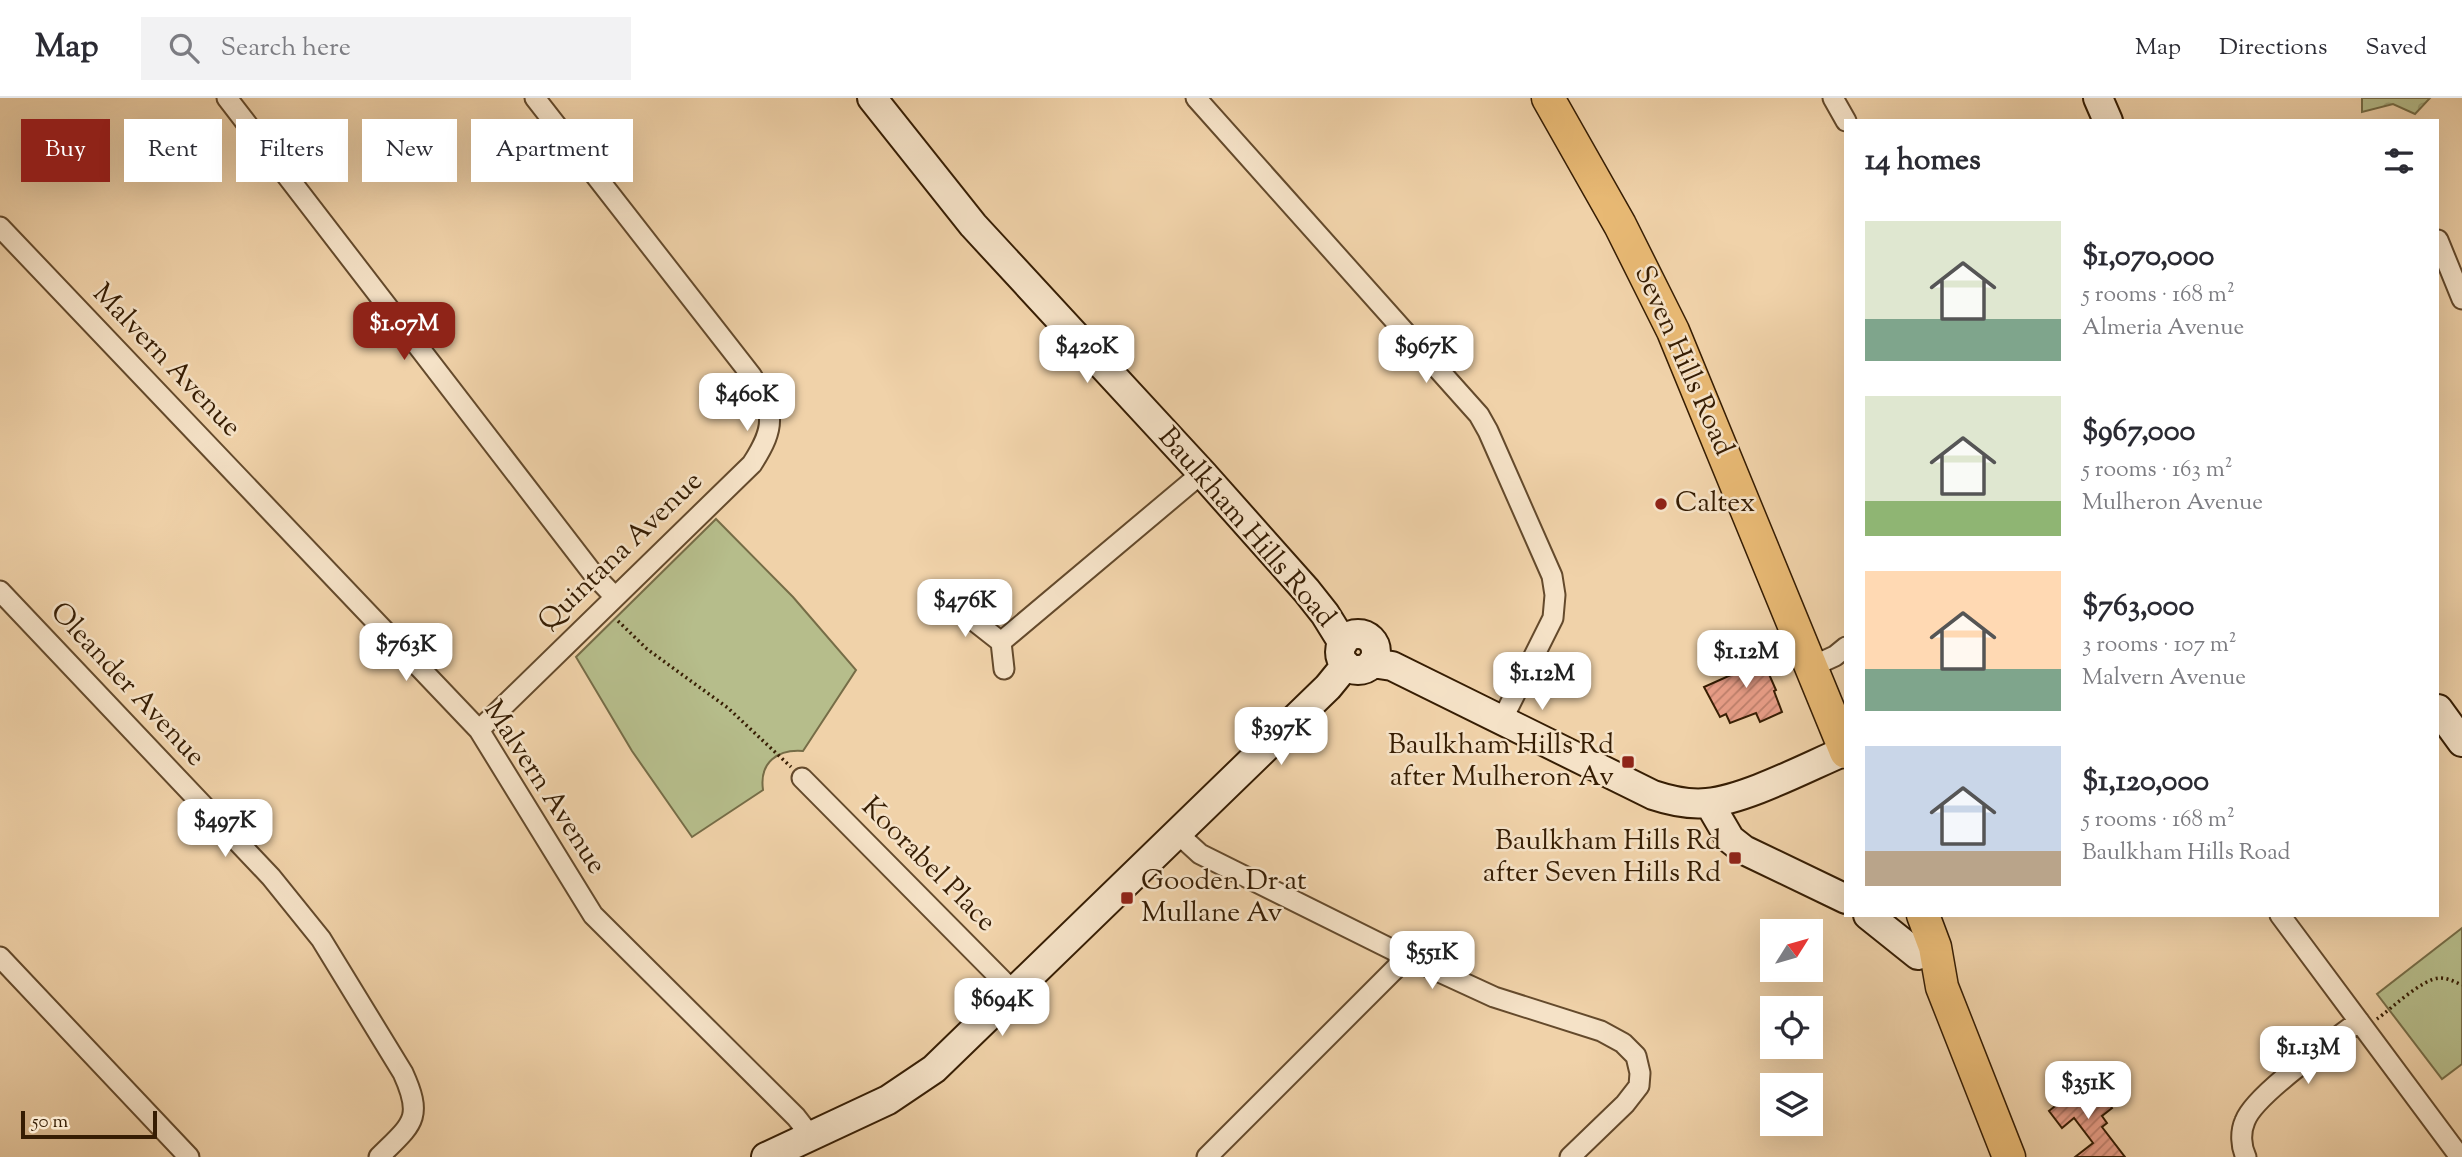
<!DOCTYPE html>
<meta charset="utf-8">
<style>
body{margin:0;font-family:"Sorts Mill Goudy",serif;background:#f2f2f3;color:#2b2b33;height:100vh;display:flex;flex-direction:column;font-size:26px;white-space:nowrap}
*{box-sizing:border-box;margin:0}
p{font-size:23px;color:#7c7c81}
.icon{flex:none;width:38px;height:38px;fill:none;stroke:currentColor;stroke-width:2;stroke-linecap:round;stroke-linejoin:round}
.map{position:relative;flex:1;overflow:hidden}
.sheet{position:absolute;left:1844px;top:21px;width:595px;height:798px;display:flex;flex-direction:column;background:#fff;border-radius:0px;box-shadow:0 7px 28px #0002}
.sheet>*{flex:none}
.guide{position:absolute;left:21px;top:21px;width:665px;height:63px;display:flex;gap:14px}
.needle{width:46px;rotate:53deg}
.fabs{position:absolute;left:1760px;top:821px;display:grid;gap:14px}
.fabs a{display:grid;place-items:center;width:63px;height:63px;border-radius:0px;background:#fff;box-shadow:0 7px 28px #0002;font-size:35px}
.scale{position:absolute;left:21px;bottom:18px;width:136px;box-sizing:border-box;padding-left:7px;border:4px solid #361d03;border-top:0;font-size:19px;line-height:24px;white-space:nowrap;color:#361d03;-webkit-text-stroke:5px #f5e2c7;paint-order:stroke}
.price{position:absolute;translate:-50% -60px;padding:0 16px;border-radius:14px;background:#fff;color:#222;font-size:23px;line-height:46px;filter:drop-shadow(0 2px 4px #0008)}
.price::after{content:'';position:absolute;left:50%;top:42px;width:21px;height:16px;margin-left:-10px;background:inherit;clip-path:polygon(0 0,100% 0,50% 100%)}
.price.selected{background:#8f2418;color:#fff}
ul{padding:0;list-style:none}
li{display:flex;align-items:center;gap:21px;height:175px;padding:0 21px}
li span{display:grid;place-items:center;flex:none;width:196px;height:140px;border-radius:0px;color:#555}
li>.icon{margin-inline-start:auto}
span .icon{width:84px;height:84px;fill:#fffc;stroke-width:1}
li b{font-size:30px}
h2{display:flex;justify-content:space-between;align-items:center;height:84px;padding:0 21px;font-size:30px}
.tag{padding:0 24px;border-radius:0px;background:#fff;box-shadow:0 7px 28px #0002;font-size:24px;line-height:63px}
.tag.selected{background:#8f2418;color:#fff}
header{display:flex;align-items:center;gap:42px;box-sizing:border-box;height:98px;padding:0 35px;background:#fff;border-bottom:2px solid #e1e1e2}
header strong{font-size:33px}
nav{display:flex;gap:38px;margin-inline-start:auto;font-size:24px}
.search{width:490px;height:63px;background:#f2f2f3;display:flex;align-items:center;gap:18px;box-sizing:border-box;padding:0 24px;border-radius:0px;color:#7c7c81;font-size:26px}
.map>svg:first-child{display:block}
</style>
<header>
<strong>Map</strong>
<div class="search"><svg class="icon" aria-label="search" viewBox="0 0 24 24"><circle cx="10" cy="10" r="6"/><path d="M15 15l6 6"/></svg>Search here</div>
<nav><a>Map</a><a>Directions</a><a>Saved</a></nav>
</header>
<div class="map">
<svg width="2462" height="1059" viewBox="0 0 2462 1059">
<defs>
<pattern id="forest-crowns" width="20" height="18" patternUnits="userSpaceOnUse" patternTransform="scale(1.75)"><rect width="20" height="18" fill="#b6bd8b"/><path d="M2 6a3 3 0 1 1 6 0M12 15a3 3 0 1 1 6 0" fill="none" stroke="#9da276"/></pattern>
<pattern id="building-hatch" width="6" height="6" patternUnits="userSpaceOnUse" patternTransform="scale(1.75)"><rect width="6" height="6" fill="#e89d87"/><path d="M-1 1l2-2M0 6l6-6M5 7l2-2" fill="none" stroke="#bd7f6c"/></pattern>
</defs>
<rect width="100%" height="100%" fill="#f0d2a9"/>
<filter id="stains"><feTurbulence type="fractalNoise" baseFrequency=".00286" numOctaves="4"/><feColorMatrix values="0 0 0 0 .2 0 0 0 0 .09 0 0 0 0 .02 0 0 0 .5 -.17"/></filter>
<radialGradient id="worn" r=".72"><stop offset=".6" stop-color="#630" stop-opacity="0"/><stop offset="1" stop-color="#630" stop-opacity=".3"/></radialGradient>
<path fill="url(#forest-crowns)" stroke="#766d47" stroke-width="2" d="M2362,0h68l-15,16 -22,-10 -31,8z"/>
<path fill="#b6bd8b" stroke="#766d47" stroke-width="2" d="M716,421l77,78 63,73 -53,81c-25,-2 -44,11 -40,39l-71,47 -60,-86 -56,-94z
M2462,830v136l-20,15 -65,-85z"/>
<path fill="url(#building-hatch)" stroke="#361d03" stroke-width="2" d="M1757,549l19,43 -2,1 8,21 -22,10 -4,-9 -26,10 -4,-9 -6,3 -16,-30 36,-16 -6,-14z
M2083,986l13,16 6,-5 10,13 -10,8 5,7 -5,4 23,30h-50l18,-14 -19,-25 -12,10 -13,-17z"/>
<g fill="none" stroke-linecap="round" stroke-linejoin="round">
<g stroke="#644a2c" stroke-width="23">
<path id="street" d="M227,0l367,477 21,22
M1196,0l283,317 9,16 64,145 3,19 -2,23 -51,102
M1833,0l13,23
M0,129l479,503 114,185 203,202 14,18
M2438,142l24,59
M0,493l271,286 50,62 82,134c21,46 9,51 -24,84
M954,507l47,37
M1811,569l24,-11 11,-9
M1004,571l-3,-27 201,-169
M479,632l273,-266c25,-39 22,-51 -1,-89l-216,-277
M802,680l212,214
M1177,735l23,21 207,103 87,40 107,34 22,12 13,13 4,17 -1,13 -14,18 -55,53
M2280,817l180,242
M0,859l189,200
M1207,1059l200,-200
M2246,1059c-5,-10 -6,-25 -1,-36 10,-27 88,-80 114,-100"/>
</g>
<g stroke="#361d03" stroke-width="32">
<path id="secondary" d="M872,0l101,127 229,248 104,117 19,24 18,29
M2098,0l10,23
M1340 554a18 18 0 1 1 36 0a18 18 0 1 1-36 0Z
M1372,565l20,3 261,129c18,6 35,10 54,8 40,-4 100,-36 138,-52
M2438,611l24,33
M1709,705l21,36 14,11 102,49
M1868,817l50,40
M766,1059l122,-57 46,-31 394,-382 18,-22"/>
</g>
<g stroke="#361d03" stroke-width="35">
<path id="primary" d="M1548,0l72,127 53,106 173,421
M1923,817l12,32 7,40 67,170"/>
</g>
<path stroke="#361d03" stroke-width="3.5" stroke-dasharray="2 3.5" stroke-linecap="butt" d="M618,523l29,28 81,59 63,59
M2377,921c14,-10 46,-41 63,-41 8,0 15,4 22,7"/>
<use href="#street" stroke="#f5e2c7" stroke-width="19"/>
<use href="#secondary" stroke="#f5e2c7" stroke-width="28"/>
<use href="#primary" stroke="#e8b974" stroke-width="32"/>
</g>
<g fill="#8f2418" stroke="#f5e2c7" stroke-width="2.5">
<circle cx="1661" cy="406" r="7"/>
<rect x="1621" y="657" width="14" height="14" rx="3.5"/>
<rect x="1728" y="753" width="14" height="14" rx="3.5"/>
<rect x="1120" y="793" width="14" height="14" rx="3.5"/>
</g>
<g text-anchor="middle" dominant-baseline="central" stroke-width="5" stroke-linejoin="round" paint-order="stroke">
<g font-size="28" fill="#361d03" stroke="#f5e2c7">
<text transform="translate(166 263) rotate(46)">Malvern Avenue</text>
<text transform="translate(1683 263) rotate(66)">Seven Hills Road</text>
<text transform="translate(1246 430) rotate(49)">Baulkham Hills Road</text>
<text transform="translate(621 454) rotate(-44)">Quintana Avenue</text>
<text transform="translate(127 587) rotate(47)">Oleander Avenue</text>
<text transform="translate(544 690) rotate(57)">Malvern Avenue</text>
<text transform="translate(928 767) rotate(45)">Koorabel Place</text>
</g>
<g font-size="28" fill="#361d03" stroke="#f5e2c7" text-anchor="start">
<text x="1675" y="406">Caltex</text>
<text x="1614" y="648" text-anchor="end">Baulkham Hills Rd<tspan x="1614" dy="32">after Mulheron Av</tspan></text>
<text x="1721" y="744" text-anchor="end">Baulkham Hills Rd<tspan x="1721" dy="32">after Seven Hills Rd</tspan></text>
<text x="1141" y="784">Gooden Dr at<tspan x="1141" dy="32">Mullane Av</tspan></text>
</g>
</g>
<rect width="100%" height="100%" filter="url(#stains)"/>
<rect width="100%" height="100%" fill="url(#worn)"/>
</svg>
<div class="fabs">
<a><svg class="needle" viewBox="-14 -14 28 28"><path d="M0-13l5 13h-10z" fill="#e53935"/><path d="M0 13l5-13h-10z" fill="#7c7c81"/></svg></a>
<a><svg class="icon" aria-label="locate" viewBox="0 0 24 24"><circle cx="12" cy="12" r="6"/><path d="M12 2v4M12 18v4M2 12h4M18 12h4"/></svg></a>
<a><svg class="icon" aria-label="layers" viewBox="0 0 24 24"><path d="M12 4l9 5-9 5-9-5zM3 14l9 5 9-5"/></svg></a>
</div>
<div class="scale">50 m</div>
<b class="price selected" style="left:404px;top:264px">$1.07M</b>
<b class="price" style="left:1087px;top:287px">$420K</b>
<b class="price" style="left:1426px;top:287px">$967K</b>
<b class="price" style="left:747px;top:335px">$460K</b>
<b class="price" style="left:965px;top:541px">$476K</b>
<b class="price" style="left:406px;top:585px">$763K</b>
<b class="price" style="left:1746px;top:592px">$1.12M</b>
<b class="price" style="left:1542px;top:614px">$1.12M</b>
<b class="price" style="left:1281px;top:669px">$397K</b>
<b class="price" style="left:225px;top:761px">$497K</b>
<b class="price" style="left:1432px;top:893px">$551K</b>
<b class="price" style="left:1002px;top:940px">$694K</b>
<b class="price" style="left:2308px;top:988px">$1.13M</b>
<b class="price" style="left:2088px;top:1023px">$351K</b>
<div class="guide">
<a class="tag selected">Buy</a>
<a class="tag">Rent</a>
<a class="tag">Filters</a>
<a class="tag">New</a>
<a class="tag">Apartment</a>
</div>
<section class="sheet">
<h2>14 homes<svg class="icon" aria-label="filters" viewBox="0 0 24 24"><path d="M4 7h16M4 17h16"/><circle cx="9" cy="7" r="2"/><circle cx="15" cy="17" r="2"/></svg></h2>
<ul>
<li><span style="background:linear-gradient(#dfe7d0 70%,#7fa58c 0)"><svg class="icon" aria-label="home" viewBox="0 0 24 24"><path d="M3 11l9-7 9 7M6 9v11h12V9"/></svg></span><div><b>$1,070,000</b><p>5 rooms · 168 m²</p><p>Almeria Avenue</p></div></li>
<li><span style="background:linear-gradient(#dfe7d0 75%,#8fb573 0)"><svg class="icon" aria-label="home" viewBox="0 0 24 24"><path d="M3 11l9-7 9 7M6 9v11h12V9"/></svg></span><div><b>$967,000</b><p>5 rooms · 163 m²</p><p>Mulheron Avenue</p></div></li>
<li><span style="background:linear-gradient(#ffd9b3 70%,#7fa58c 0)"><svg class="icon" aria-label="home" viewBox="0 0 24 24"><path d="M3 11l9-7 9 7M6 9v11h12V9"/></svg></span><div><b>$763,000</b><p>3 rooms · 107 m²</p><p>Malvern Avenue</p></div></li>
<li><span style="background:linear-gradient(#c9d6e8 75%,#b9a48a 0)"><svg class="icon" aria-label="home" viewBox="0 0 24 24"><path d="M3 11l9-7 9 7M6 9v11h12V9"/></svg></span><div><b>$1,120,000</b><p>5 rooms · 168 m²</p><p>Baulkham Hills Road</p></div></li>
</ul>
</section>
</div>
